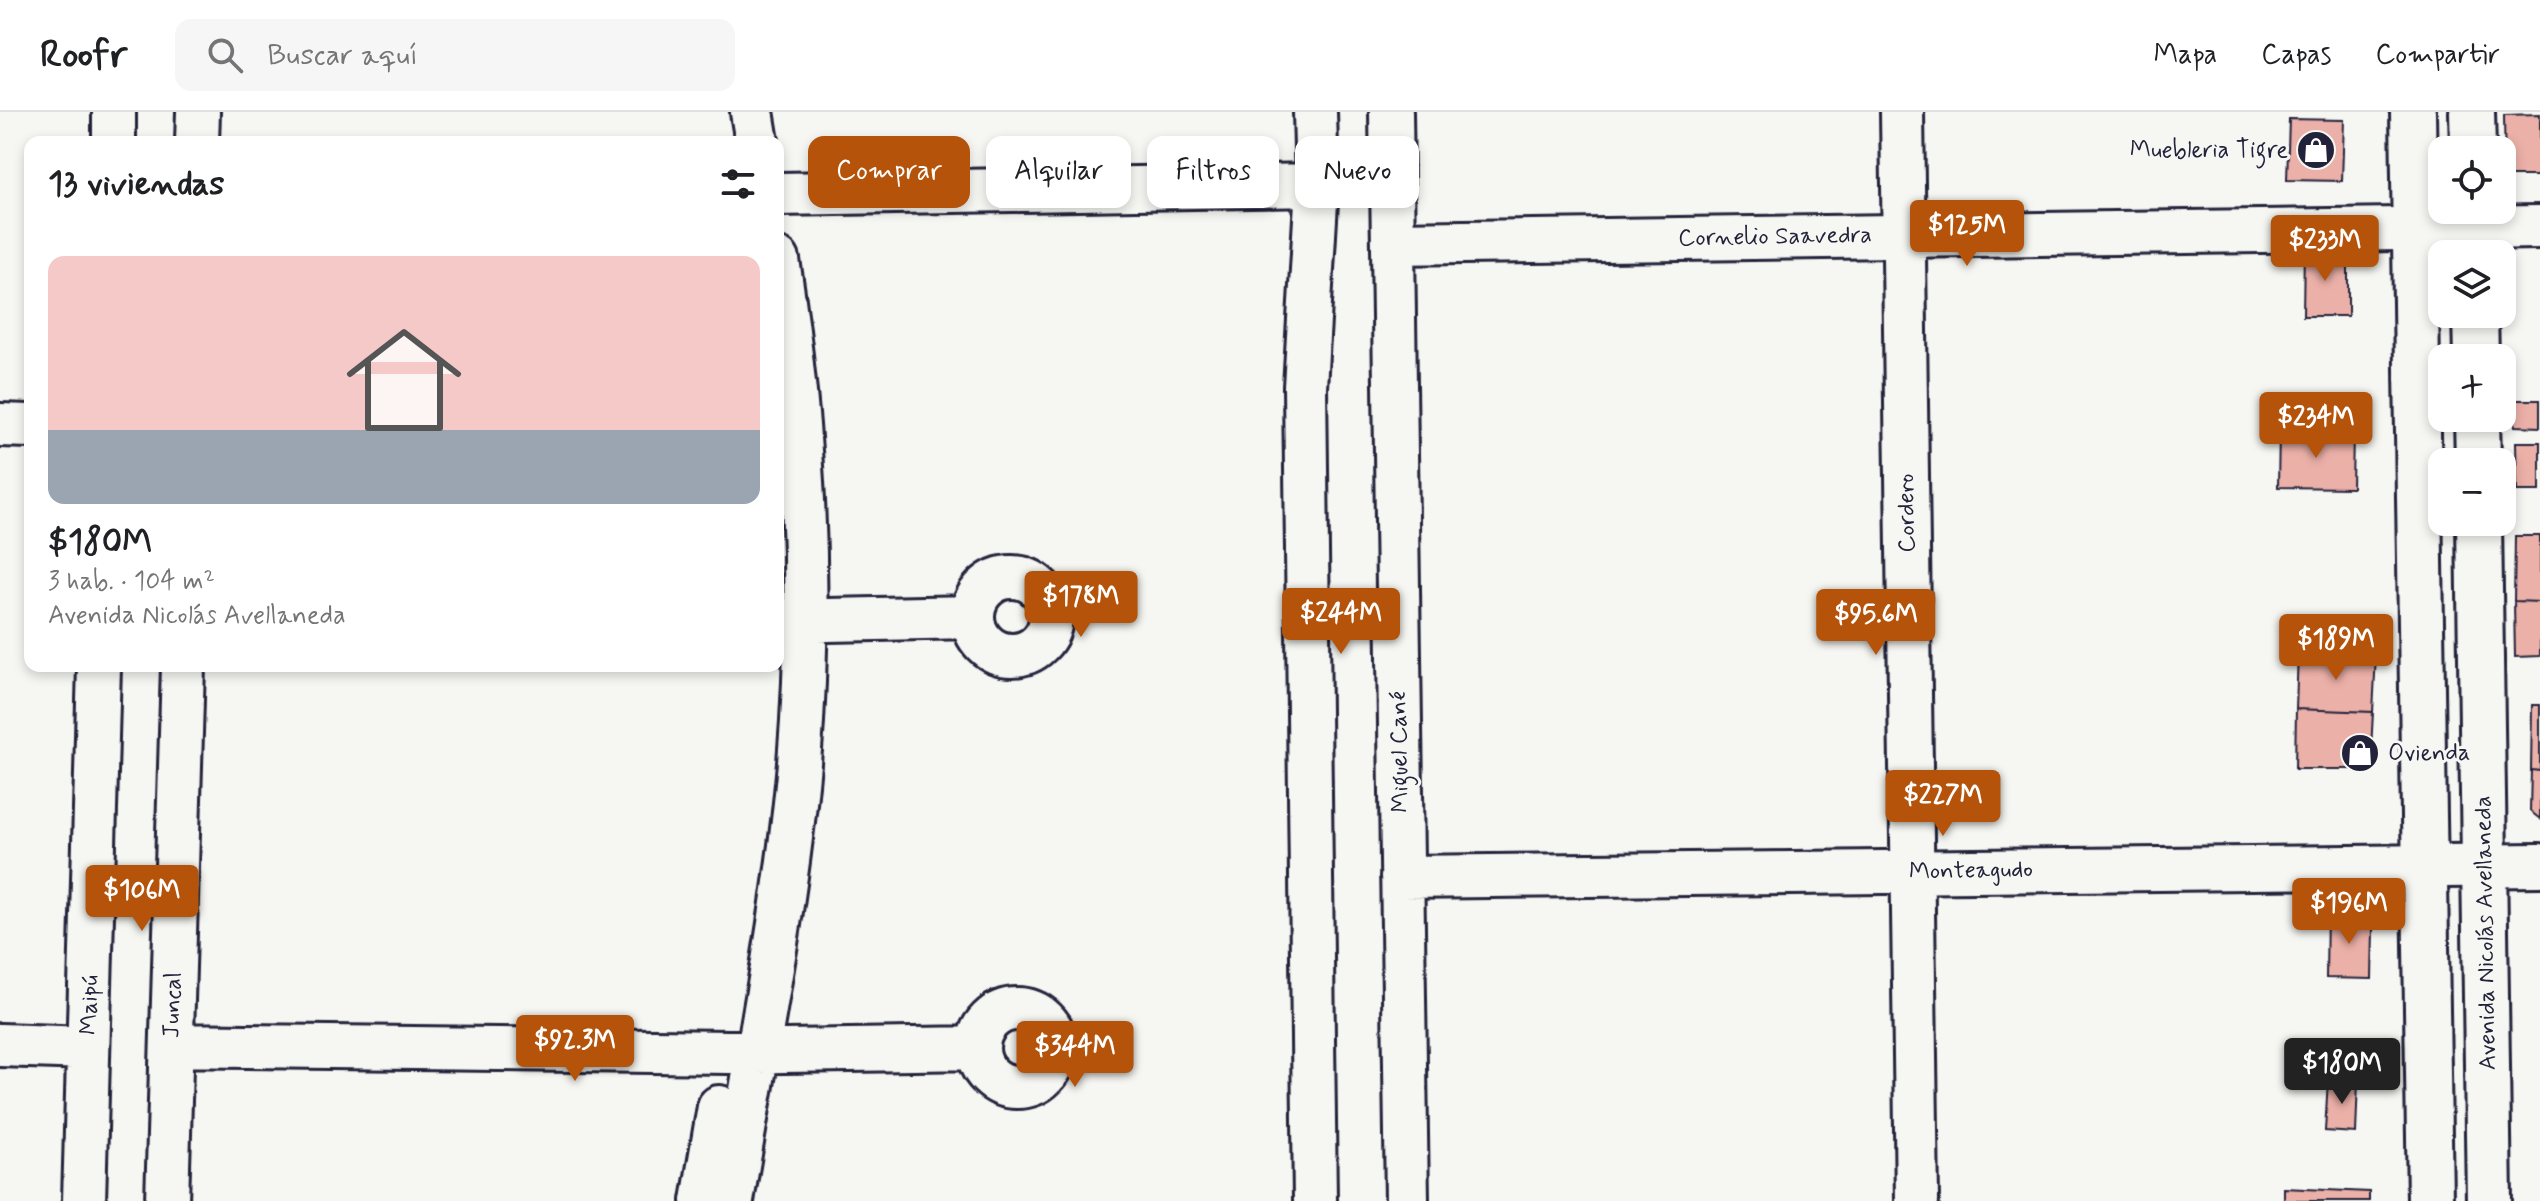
<!DOCTYPE html>
<html lang="es">
<meta charset="utf-8">
<style>
body{margin:0;font-family:Mynerve,sans-serif;background:#f6f6f6;color:#202124;height:100vh;display:flex;flex-direction:column;font-size:30px;white-space:nowrap}
*{box-sizing:border-box;margin:0}
p{font-size:26px;color:#757577}
.icon{flex:none;width:44px;height:44px;fill:none;stroke:currentColor;stroke-width:2;stroke-linecap:round;stroke-linejoin:round}
.map{position:relative;flex:1;overflow:hidden}
.sheet{position:absolute;left:24px;top:24px;width:760px;height:536px;display:flex;flex-direction:column;background:#fff;border-radius:16px;box-shadow:0 4px 12px #0003}
.sheet>*{flex:none}
.guide{position:absolute;left:808px;top:24px;width:760px;height:72px;display:flex;gap:16px}
.controls{position:absolute;left:2428px;top:24px;display:grid;gap:16px}
.controls a{display:grid;place-items:center;width:88px;height:88px;border-radius:16px;background:#fff;box-shadow:0 4px 12px #0003;font-size:40px}
.price{position:absolute;translate:-50% -68px;padding:0 18px;border-radius:8px;background:#b45309;color:#fff;font-size:26px;line-height:52px;filter:drop-shadow(0 2px 4px #0008)}
.price::after{content:'';position:absolute;left:50%;top:48px;width:24px;height:18px;margin-left:-12px;background:inherit;clip-path:polygon(0 0,100% 0,50% 100%)}
.price.selected{background:#222;color:#fff}
ul{padding:0;list-style:none}
li{display:grid;align-content:center;gap:16px;height:424px;padding:0 24px}
li+li{border-top:2px solid #e0e0e0}
li span{display:grid;place-items:center;height:248px;border-radius:16px;color:#555}
li>.icon{margin-inline-start:auto}
span .icon{width:144px;height:144px;fill:#fffc;stroke-width:1}
li b{font-size:34px}
h2{display:flex;justify-content:space-between;align-items:center;height:96px;padding:0 24px;font-size:34px}
.pill{padding:0 28px;border-radius:16px;background:#fff;box-shadow:0 4px 12px #0003;font-size:28px;line-height:72px}
.pill.selected{background:#b45309;color:#fff}
header{display:flex;align-items:center;gap:48px;box-sizing:border-box;height:112px;padding:0 40px;background:#fff;border-bottom:2px solid #e0e0e0}
header strong{font-size:38px}
nav{display:flex;gap:44px;margin-inline-start:auto;font-size:28px}
.search{width:560px;height:72px;background:#f6f6f6;display:flex;align-items:center;gap:20px;box-sizing:border-box;padding:0 28px;border-radius:16px;color:#757577;font-size:30px}
.map>svg:first-child{display:block}
</style>
<header>
<strong>Roofr</strong>
<div class="search"><svg class="icon" aria-label="search" viewBox="0 0 24 24"><circle cx="10" cy="10" r="6"/><path d="M15 15l6 6"/></svg>Buscar aquí</div>
<nav><a>Mapa</a><a>Capas</a><a>Compartir</a></nav>
</header>
<div class="map">
<svg width="2540" height="1089" viewBox="0 0 2540 1089">
<rect width="100%" height="100%" fill="#f6f6f2"/>
<filter id="ink" filterUnits="userSpaceOnUse"><feTurbulence type="fractalNoise" baseFrequency=".0125" numOctaves="2"/><feDisplacementMap in="SourceGraphic" scale="16" xChannelSelector="R" yChannelSelector="G"/><feConvolveMatrix kernelMatrix="1 2 1 2 8 2 1 2 1" color-interpolation-filters="sRGB"/></filter>
<g filter="url(#ink)">
<path fill="#ebb0a8" stroke="#22223b" stroke-width="2" d="M2540,2v62h-35l-1,-61z
M2289,7l55,1 -2,61 -55,-1z
M2304,133l23,1 21,19v51h-45z
M2516,288h24v27l-25,-1z
M2279,319l74,1 -1,56 -74,-1z
M2516,330h24v49h-23z
M2515,424h25v66l-26,-1z
M2514,489l26,1v54l-25,1z
M2298,539l78,4 -3,57 -77,-3z
M2532,593h8v66l-9,-1z
M2296,597l77,3 -3,57h-75z
M2531,658l9,1v48l-10,-8z
M2327,798l34,1 12,18 -1,50 -46,-1z
M2328,967l30,1 -2,53 -31,-2z
M2284,1076l85,4v9h-85z"/>
<g fill="none" stroke-linecap="round" stroke-linejoin="round">
<g stroke="#22223b" stroke-width="48">
<path id="street" d="M752,0l5,30
M1391,0l16,1089
M1902,0l15,1089
M114,30v-30
M197,30l1,-30
M778,82l539,-9
M1393,131l1147,-16
M0,313l30,1
M973 504a39 39 0 1 1 78 0a39 39 0 1 1-78 0Z
M779,509l194,-4
M1402,765l1138,-12
M978 936a39 39 0 1 1 78 0a39 39 0 1 1-78 0Z
M0,933l88,3
M172,933l557,7 249,-4
M84,1089l15,-535
M167,1089l16,-535
M703,1089l16,-94
M732,1089c24,-146 54,-291 67,-438 14,-168 5,-337 -21,-503
M1315,1089l-10,-814 12,-202 -2,-73"/>
</g>
<g stroke="#22223b" stroke-width="50">
<path id="secondary" d="M2413,0l17,1089
M2472,0l1,38
M2473,98l1,44
M2475,202l1,44
M2477,306l1,44
M2479,410l10,679"/>
</g>
<use href="#street" stroke="#f6f6f2" stroke-width="42"/>
<use href="#secondary" stroke="#f6f6f2" stroke-width="44"/>
</g>
</g>
<defs>
<g id="shop-disc" transform="scale(2)"><circle r="9.5" fill="#22223b" stroke="#f6f6f2"/><path d="M-5-2.5h2.3a2.7 3.5 0 0 1 5.4 0H5L5.5 6h-11ZM-1.5-2.5h3a1.5 2.3 0 0 0-3 0Z" fill="#fff"/></g>
</defs>
<g fill-rule="evenodd">
<use href="#shop-disc" x="2316" y="38"/>
<use href="#shop-disc" x="2360" y="641"/>
</g>
<g text-anchor="middle" dominant-baseline="central" stroke-width="6" stroke-linejoin="round" paint-order="stroke">
<g font-size="24" fill="#22223b" stroke="#f6f6f2" text-anchor="end">
<text x="2288" y="38">Muebleria Tigre</text>
<text x="2388" y="641" text-anchor="start">Ovienda</text>
</g>
<g font-size="24" fill="#22223b" stroke="#f6f6f2">
<text transform="translate(1775 125) rotate(-1)">Cornelio Saavedra</text>
<text transform="translate(1907 401) rotate(-91)">Cordero</text>
<text transform="translate(1400 640) rotate(-91)">Miguel Cané</text>
<text transform="translate(1971 759) rotate(-1)">Monteagudo</text>
<text transform="translate(2486 821) rotate(-91)">Avenida Nicolás Avellaneda</text>
<text transform="translate(90 893) rotate(-88)">Maipú</text>
<text transform="translate(173 893) rotate(-88)">Juncal</text>
</g>
</g>
</svg>
<div class="controls">
<a><svg class="icon" aria-label="locate" viewBox="0 0 24 24"><circle cx="12" cy="12" r="6"/><path d="M12 2v4M12 18v4M2 12h4M18 12h4"/></svg></a>
<a><svg class="icon" aria-label="layers" viewBox="0 0 24 24"><path d="M12 4l9 5-9 5-9-5zM3 14l9 5 9-5"/></svg></a>
<a>+</a>
<a>−</a>
</div>
<b class="price" style="left:1967px;top:156px">$125M</b>
<b class="price" style="left:2325px;top:171px">$233M</b>
<b class="price" style="left:2316px;top:348px">$234M</b>
<b class="price" style="left:1081px;top:527px">$178M</b>
<b class="price" style="left:1341px;top:544px">$244M</b>
<b class="price" style="left:1876px;top:545px">$95.6M</b>
<b class="price" style="left:2336px;top:570px">$189M</b>
<b class="price" style="left:1943px;top:726px">$227M</b>
<b class="price" style="left:142px;top:821px">$106M</b>
<b class="price" style="left:2349px;top:834px">$196M</b>
<b class="price" style="left:575px;top:971px">$92.3M</b>
<b class="price" style="left:1075px;top:977px">$344M</b>
<b class="price selected" style="left:2342px;top:994px">$180M</b>
<div class="guide">
<a class="pill selected">Comprar</a>
<a class="pill">Alquilar</a>
<a class="pill">Filtros</a>
<a class="pill">Nuevo</a>
</div>
<section class="sheet">
<h2>13 viviendas<svg class="icon" aria-label="filters" viewBox="0 0 24 24"><path d="M4 7h16M4 17h16"/><circle cx="9" cy="7" r="2"/><circle cx="15" cy="17" r="2"/></svg></h2>
<ul>
<li><span style="background:linear-gradient(#f6c9c9 70%,#9aa5b1 0)"><svg class="icon" aria-label="home" viewBox="0 0 24 24"><path d="M3 11l9-7 9 7M6 9v11h12V9"/></svg></span><div><b>$180M</b><p>3 hab. · 104 m²</p><p>Avenida Nicolás Avellaneda</p></div></li>
</ul>
</section>
</div>
